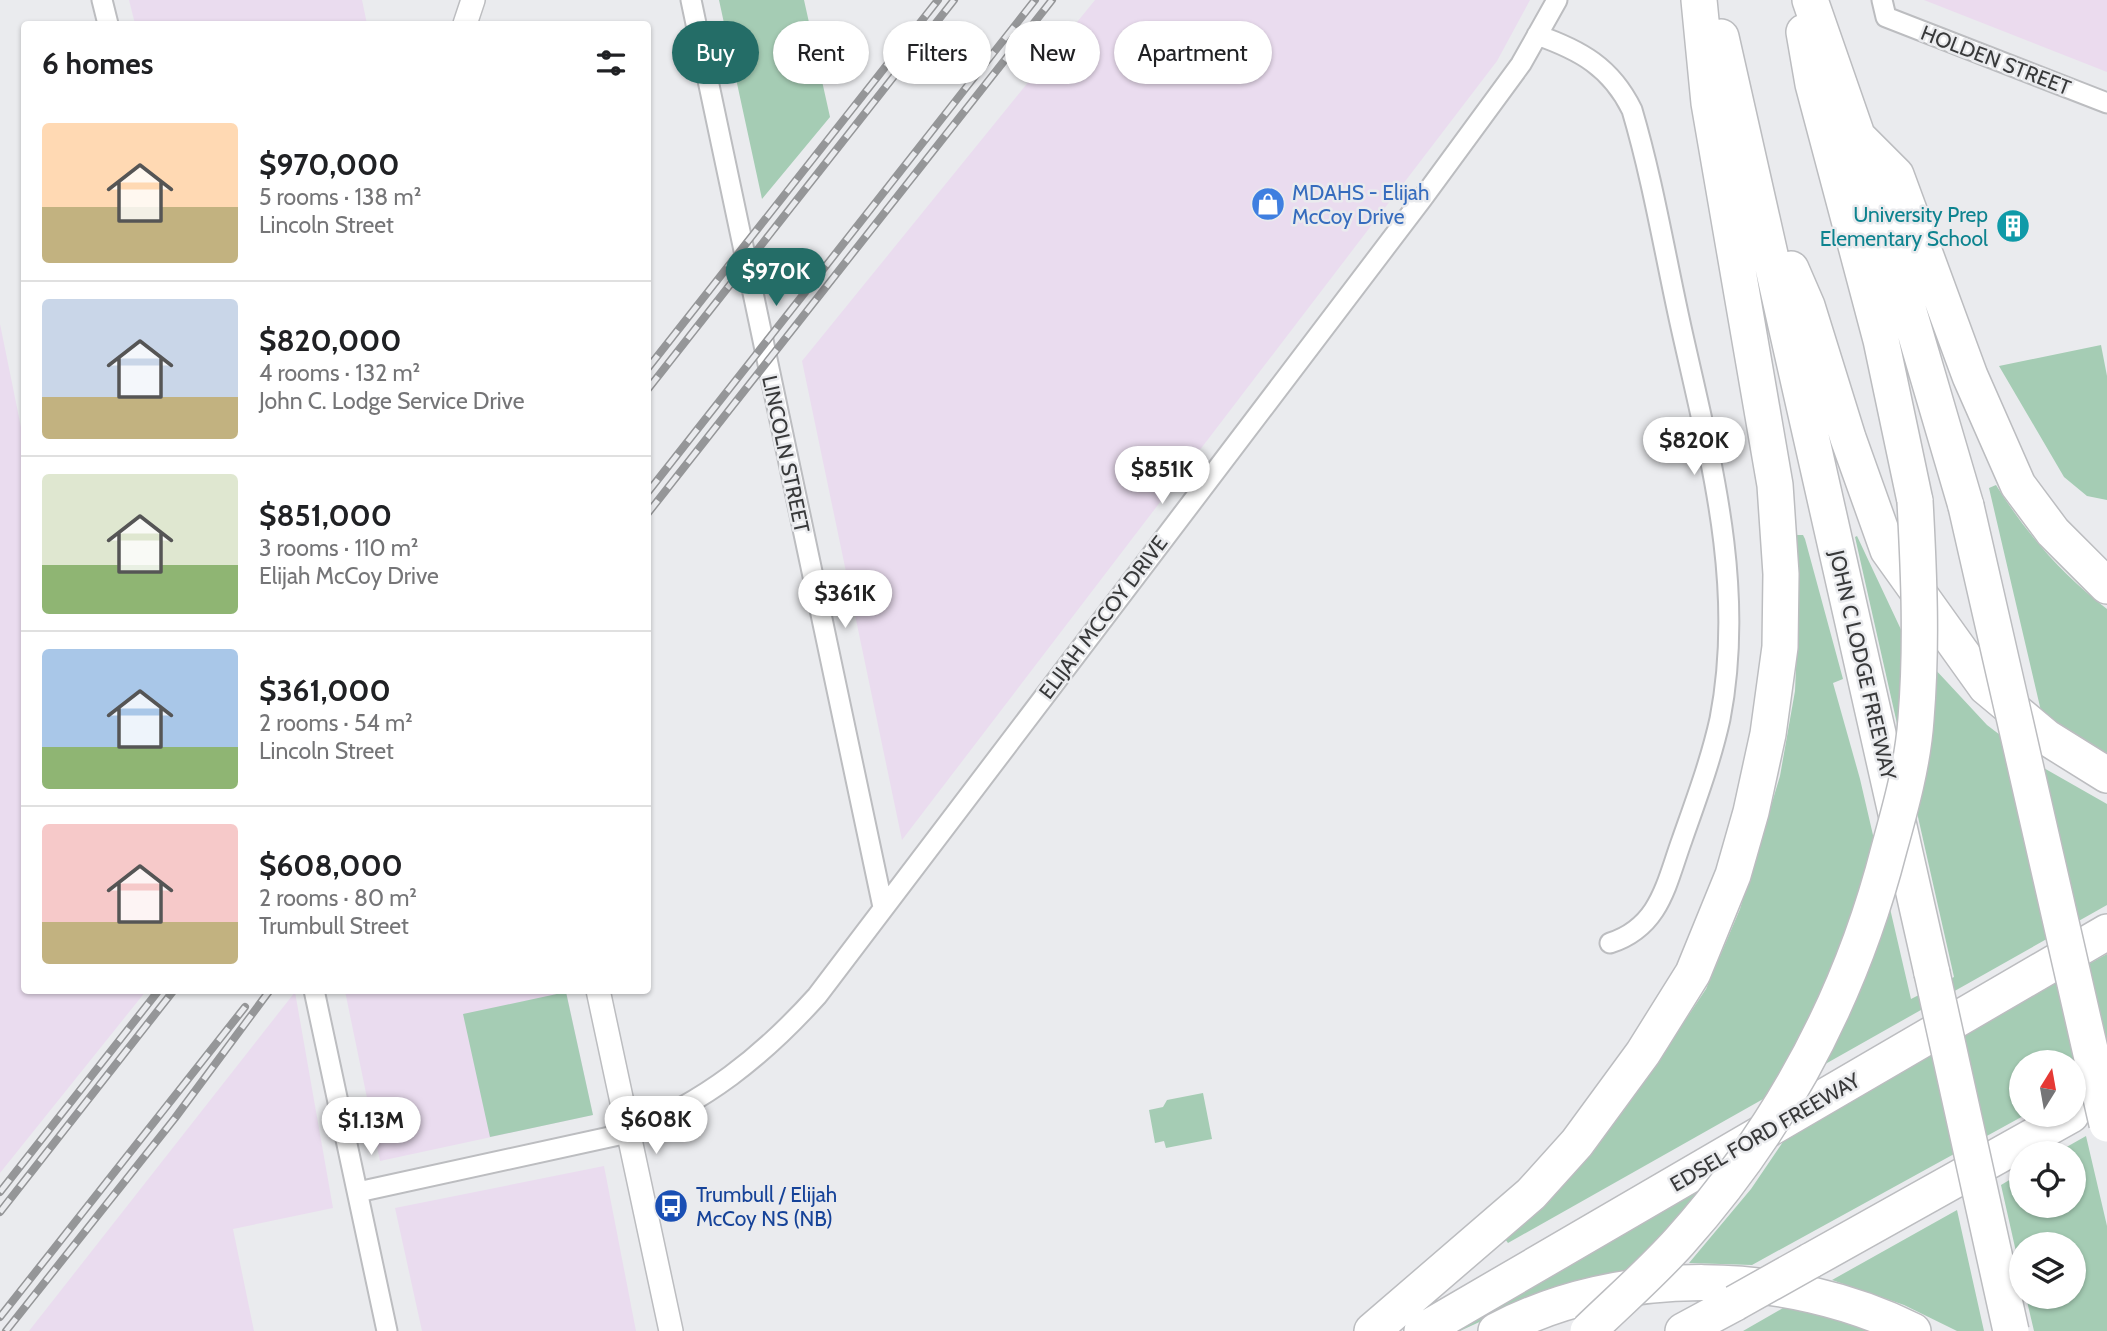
<!DOCTYPE html>
<meta charset="utf-8">
<style>
body{margin:0;font-family:Cabin,sans-serif;background:#f2f2f2;color:#202124;height:100vh;display:flex;flex-direction:column;font-size:26px;white-space:nowrap}
*{box-sizing:border-box;margin:0}
p{font-size:23px;color:#757577}
.icon{flex:none;width:38px;height:38px;fill:none;stroke:currentColor;stroke-width:2;stroke-linecap:round;stroke-linejoin:round}
.map{position:relative;flex:1;overflow:hidden}
.sheet{position:absolute;left:21px;top:21px;width:630px;height:973px;display:flex;flex-direction:column;background:#fff;border-radius:7px;box-shadow:0 2px 5px #0004}
.sheet>*{flex:none}
.top-card{position:absolute;left:672px;top:21px;width:665px;height:63px;display:flex;gap:14px}
.needle{width:46px;rotate:11deg}
.tools{position:absolute;left:2009px;top:1050px;display:grid;gap:14px}
.tools a{display:grid;place-items:center;width:77px;height:77px;border-radius:50%;background:#fff;box-shadow:0 2px 5px #0004;font-size:35px}
.price{position:absolute;translate:-50% -60px;padding:0 16px;border-radius:24px;background:#fff;color:#222;font-size:23px;line-height:46px;filter:drop-shadow(0 2px 4px #0008)}
.price::after{content:'';position:absolute;left:50%;top:42px;width:21px;height:16px;margin-left:-10px;background:inherit;clip-path:polygon(0 0,100% 0,50% 100%)}
.price.active{background:#246d67;color:#fff}
ul{padding:0;list-style:none}
li{display:flex;align-items:center;gap:21px;height:175px;padding:0 21px}
li+li{border-top:2px solid #e0e0e0}
li span{display:grid;place-items:center;flex:none;width:196px;height:140px;border-radius:7px;color:#555}
li>.icon{margin-inline-start:auto}
span .icon{width:84px;height:84px;fill:#fffc;stroke-width:1}
li b{font-size:30px}
h2{display:flex;justify-content:space-between;align-items:center;height:84px;padding:0 21px;font-size:30px}
.pill{padding:0 24px;border-radius:32px;background:#fff;box-shadow:0 2px 5px #0004;font-size:24px;line-height:63px}
.pill.active{background:#246d67;color:#fff}
.map>svg:first-child{display:block}
</style>
<div class="map">
<svg width="2107" height="1331" viewBox="0 0 2107 1331">
<rect width="100%" height="100%" fill="#eaebee"/>
<path fill="#ebdbee" d="M1924,0h183v72z"/>
<path fill="#eadcef" d="M129,0h233l5,24h-232z
M1095,0h435l-33,61 -595,779 -100,-479z
M0,324l24,118v548l122,1 -146,182z
M345,991h221l27,124 -213,46z
M295,992l38,216 -100,21 21,102h-225z
M604,1166l32,165h-214l-27,-123z"/>
<path fill="#a5ccb4" d="M719,0h85l26,117 -68,82z
M2101,345l6,31v124l-20,-4 -23,-19 -65,-111z
M1996,485c30,48 66,90 111,124v156l-63,-41 -55,-236z
M1797,535h6l2,4 38,140 -10,4 27,96 51,220 43,-22 -99,-440 2,-1 47,100 43,46 40,43 55,42 65,37v101l-599,338 -3,-4 93,-94 50,-69 58,-87 34,-80 40,-133 15,-85 3,-68z
M2107,954v115l-33,19v-26h-53v53h4l-273,150 -63,-2 62,-74 42,-62z
M566,992l27,123 -103,22 -27,-123z
M1203,1093l9,46 -46,9 -2,-7 -9,2 -6,-33 14,-3 4,-7z
M2086,1136l21,90v105h-73l-8,-34h48v-53h-53v30l-20,-89 20,-12v33h53v-53h-18z
M1708,1184l-81,89 -98,26 -69,32h-6z
M1957,1210l27,121h-27l-53,-26 -72,-25z
M1783,1308l25,3 61,20h-126z"/>
<g fill="none" stroke-linecap="round" stroke-linejoin="round">
<g stroke="#bcbdc0" stroke-width="23">
<path id="minor" d="M102,0l6,24
M691,0l192,907
M1882,0l4,17 221,86
M1537,35c43,15 74,32 95,75 21,71 33,145 49,217 29,130 65,258 39,392 -9,41 -24,81 -38,121 -16,44 -22,87 -72,103
M314,990l73,341
M358,1192l270,-59c77,-31 134,-76 189,-137l605,-797 99,-135 36,-64"/>
</g>
<g stroke="#bcbdc0" stroke-width="26">
<path id="tertiary" d="M465,24l8,-24
M598,990l73,341"/>
</g>
<g stroke="#bcbdc0" stroke-width="38">
<path id="motorway" d="M1810,0l48,138 108,368
M1804,32l9,52 68,256 34,161
M1721,37l211,936
M1861,140l35,35 74,201 48,109 35,47 54,54
M1791,269l16,37 41,132 40,112 98,137 60,50 61,38
M1810,1261l261,-146
M1372,1331l159,-137 46,-51 66,-90 50,-80 40,-98 18,-63 17,-78 12,-87 1,-73 -6,-89 -66,-382 -10,-103
M1422,1331l685,-399
M1496,1331c125,-66 291,-63 417,0
M1683,1331l52,-28"/>
</g>
<use href="#minor" stroke="#fff" stroke-width="19"/>
<use href="#tertiary" stroke="#fff" stroke-width="23"/>
<use href="#motorway" stroke="#fff" stroke-width="35"/>
<g stroke="#959698" stroke-width="8">
<path id="rail" d="M648,368l290,-368
M648,389l306,-389
M648,492l387,-492
M648,513l404,-513
M0,1192l159,-202
M0,1212l174,-222
M0,1317l245,-310
M6,1331l169,-213 95,-128"/>
</g>
<use href="#rail" stroke="#eaebee" stroke-width="5" stroke-dasharray="16" stroke-linecap="butt"/>
<g stroke="#bcbdc0" stroke-width="38" stroke-linecap="butt">
<path id="motorway-bridge" d="M1966,506l141,618
M1932,973l79,358
M1735,1303l75,-42
M1588,1331c30,-29 63,-58 91,-89 103,-115 172,-245 210,-393 12,-43 24,-86 27,-130 6,-73 3,-145 -1,-218"/>
</g>
<use href="#motorway-bridge" stroke="#fff" stroke-width="35"/>
</g>
<defs>
<g id="shop-disc" transform="scale(1.75)"><circle r="9.5" fill="#3f7fe0" stroke="#eaebee"/><path d="M-5-2.5h2.3a2.7 3.5 0 0 1 5.4 0H5L5.5 6h-11ZM-1.5-2.5h3a1.5 2.3 0 0 0-3 0Z" fill="#fff"/></g>
<g id="building-disc" transform="scale(1.75)"><circle r="9.5" fill="#0f9aa8" stroke="#eaebee"/><path d="M-4-6H4V6H1V3H-1V6H-4ZM-2.5-4.3h1.7v1.8h-1.7ZM.8-4.3h1.7v1.8H.8ZM-2.5-1h1.7V.8h-1.7ZM.8-1h1.7V.8H.8Z" fill="#fff"/></g>
<g id="bus-disc" transform="scale(1.75)"><circle r="9.5" fill="#1a4fb4" stroke="#eaebee"/><path d="M-5-6H5V4H4V6H2V4H-2V6H-4V4H-5ZM-3.5-4V0h7V-4ZM-3.5 1.2v1.5H-2V1.2ZM2 1.2v1.5H3.5V1.2Z" fill="#fff"/></g>
</defs>
<g fill-rule="evenodd">
<use href="#shop-disc" x="1268" y="204"/>
<use href="#building-disc" x="2013" y="226"/>
<use href="#bus-disc" x="671" y="1206"/>
</g>
<g text-anchor="middle" dominant-baseline="central" stroke-width="5" stroke-linejoin="round" paint-order="stroke">
<g font-size="21" fill="#38393a" stroke="#eaebee">
<text transform="translate(1996 60) rotate(21)">HOLDEN STREET</text>
<text transform="translate(786 454) rotate(78)">LINCOLN STREET</text>
<text transform="translate(1103 617) rotate(-53)">ELIJAH MCCOY DRIVE</text>
<text transform="translate(1863 665) rotate(77)">JOHN C LODGE FREEWAY</text>
<text transform="translate(1765 1132) rotate(-30)">EDSEL FORD FREEWAY</text>
</g>
<g font-size="21" fill="#366cbe" stroke="#eaebee" text-anchor="start">
<text x="1292" y="192">MDAHS - Elijah<tspan x="1292" dy="24">McCoy Drive</tspan></text>
</g>
<g font-size="21" fill="#0d838f" stroke="#eaebee" text-anchor="end">
<text x="1988" y="214">University Prep<tspan x="1988" dy="24">Elementary School</tspan></text>
</g>
<g font-size="21" fill="#164399" stroke="#eaebee" text-anchor="start">
<text x="696" y="1194">Trumbull / Elijah<tspan x="696" dy="24">McCoy NS (NB)</tspan></text>
</g>
</g>
</svg>
<div class="tools">
<a><svg class="needle" viewBox="-14 -14 28 28"><path d="M0-13l5 13h-10z" fill="#e53935"/><path d="M0 13l5-13h-10z" fill="#757577"/></svg></a>
<a><svg class="icon" aria-label="locate" viewBox="0 0 24 24"><circle cx="12" cy="12" r="6"/><path d="M12 2v4M12 18v4M2 12h4M18 12h4"/></svg></a>
<a><svg class="icon" aria-label="layers" viewBox="0 0 24 24"><path d="M12 4l9 5-9 5-9-5zM3 14l9 5 9-5"/></svg></a>
</div>
<b class="price active" style="left:776px;top:308px">$970K</b>
<b class="price" style="left:1694px;top:477px">$820K</b>
<b class="price" style="left:1162px;top:506px">$851K</b>
<b class="price" style="left:845px;top:630px">$361K</b>
<b class="price" style="left:656px;top:1156px">$608K</b>
<b class="price" style="left:371px;top:1157px">$1.13M</b>
<div class="top-card">
<a class="pill active">Buy</a>
<a class="pill">Rent</a>
<a class="pill">Filters</a>
<a class="pill">New</a>
<a class="pill">Apartment</a>
</div>
<section class="sheet">
<h2>6 homes<svg class="icon" aria-label="filters" viewBox="0 0 24 24"><path d="M4 7h16M4 17h16"/><circle cx="9" cy="7" r="2"/><circle cx="15" cy="17" r="2"/></svg></h2>
<ul>
<li><span style="background:linear-gradient(#ffd9b3 60%,#c2b280 0)"><svg class="icon" aria-label="home" viewBox="0 0 24 24"><path d="M3 11l9-7 9 7M6 9v11h12V9"/></svg></span><div><b>$970,000</b><p>5 rooms · 138 m²</p><p>Lincoln Street</p></div></li>
<li><span style="background:linear-gradient(#c9d6e8 70%,#c2b280 0)"><svg class="icon" aria-label="home" viewBox="0 0 24 24"><path d="M3 11l9-7 9 7M6 9v11h12V9"/></svg></span><div><b>$820,000</b><p>4 rooms · 132 m²</p><p>John C. Lodge Service Drive</p></div></li>
<li><span style="background:linear-gradient(#dfe7d0 65%,#8fb573 0)"><svg class="icon" aria-label="home" viewBox="0 0 24 24"><path d="M3 11l9-7 9 7M6 9v11h12V9"/></svg></span><div><b>$851,000</b><p>3 rooms · 110 m²</p><p>Elijah McCoy Drive</p></div></li>
<li><span style="background:linear-gradient(#a9c7e8 70%,#8fb573 0)"><svg class="icon" aria-label="home" viewBox="0 0 24 24"><path d="M3 11l9-7 9 7M6 9v11h12V9"/></svg></span><div><b>$361,000</b><p>2 rooms · 54 m²</p><p>Lincoln Street</p></div></li>
<li><span style="background:linear-gradient(#f6c9c9 70%,#c2b280 0)"><svg class="icon" aria-label="home" viewBox="0 0 24 24"><path d="M3 11l9-7 9 7M6 9v11h12V9"/></svg></span><div><b>$608,000</b><p>2 rooms · 80 m²</p><p>Trumbull Street</p></div></li>
</ul>
</section>
</div>
